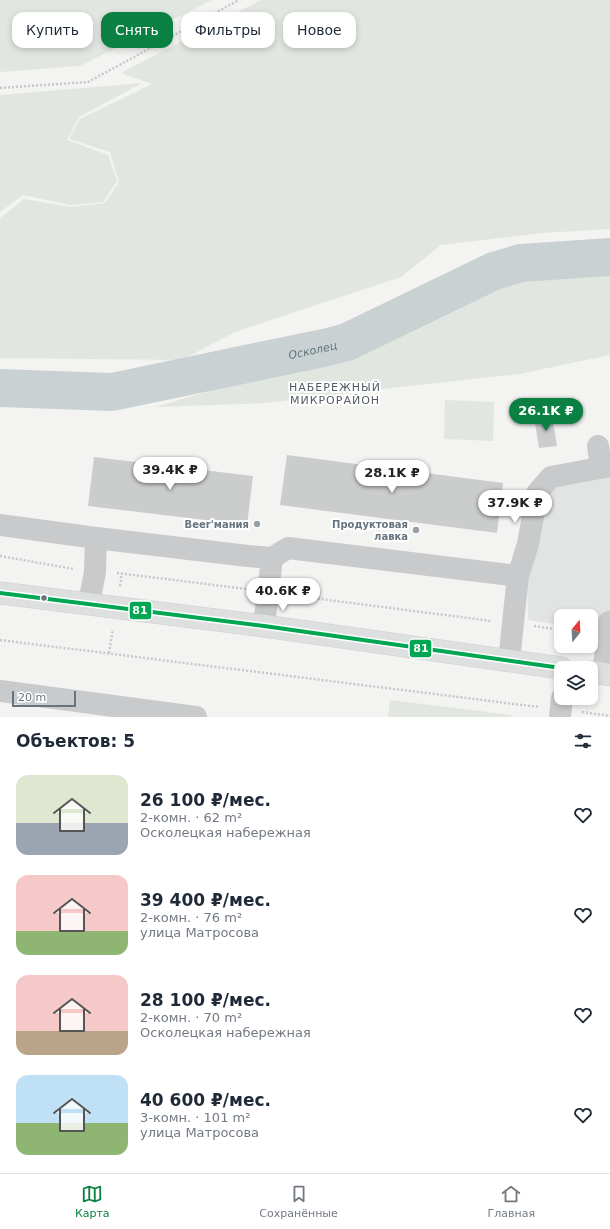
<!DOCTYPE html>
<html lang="ru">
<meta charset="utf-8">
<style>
body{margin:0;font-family:"DejaVu Sans",sans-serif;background:#f6f6f7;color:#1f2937;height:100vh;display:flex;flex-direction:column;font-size:15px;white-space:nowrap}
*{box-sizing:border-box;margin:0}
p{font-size:13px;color:#747a83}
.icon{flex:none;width:22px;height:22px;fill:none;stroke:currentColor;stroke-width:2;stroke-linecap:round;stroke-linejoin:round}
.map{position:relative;height:717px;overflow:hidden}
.drawer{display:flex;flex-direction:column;background:#fff;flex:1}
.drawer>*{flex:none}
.top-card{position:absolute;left:12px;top:12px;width:400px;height:36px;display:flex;gap:8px}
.needle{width:26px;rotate:18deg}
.tools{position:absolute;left:554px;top:609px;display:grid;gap:8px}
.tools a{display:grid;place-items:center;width:44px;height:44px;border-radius:8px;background:#fff;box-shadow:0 2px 6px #0003;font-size:20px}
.scale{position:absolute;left:12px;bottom:10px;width:64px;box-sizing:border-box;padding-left:4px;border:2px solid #66747f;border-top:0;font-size:11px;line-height:14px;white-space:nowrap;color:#66747f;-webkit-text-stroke:3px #fff;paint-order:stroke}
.price{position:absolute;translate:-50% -34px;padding:0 9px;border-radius:14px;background:#fff;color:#222;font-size:13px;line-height:26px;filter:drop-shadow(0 1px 2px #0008)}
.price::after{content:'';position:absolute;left:50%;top:24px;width:12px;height:9px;margin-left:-6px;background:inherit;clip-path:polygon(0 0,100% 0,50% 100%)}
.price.active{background:#0b8043;color:#fff}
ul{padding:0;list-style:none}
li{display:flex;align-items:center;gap:12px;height:100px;padding:0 16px}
li span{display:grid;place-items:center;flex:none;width:112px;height:80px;border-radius:12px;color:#555}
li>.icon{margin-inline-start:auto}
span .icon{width:48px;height:48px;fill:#fffc;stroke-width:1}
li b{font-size:17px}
h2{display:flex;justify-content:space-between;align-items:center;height:48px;padding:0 16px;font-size:17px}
.chip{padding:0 14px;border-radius:12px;background:#fff;box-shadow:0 2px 6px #0003;font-size:14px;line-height:36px}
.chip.active{background:#0b8043;color:#fff}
.dock{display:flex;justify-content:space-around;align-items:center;height:56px;border-top:1px solid #e0e1e3;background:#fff;font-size:11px;color:#747a83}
.dock a{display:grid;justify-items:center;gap:2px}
.dock .active{color:#0b8043}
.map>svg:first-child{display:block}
</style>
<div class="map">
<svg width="610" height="717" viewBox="0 0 610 717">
<rect width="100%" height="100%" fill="#f3f3f2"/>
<path fill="#e2e3e3" d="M610,471v162l-19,-3v-14h-30v9l-33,-5 -2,-123 34,-18z"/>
<path fill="#e2e6e0" d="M0,0h212l-132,66 -79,6 -1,-1z
M261,0h349v229l-68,4 -101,12 -40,32 -166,55 -53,28 -182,-2v-140l24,-19 47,8 34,-4 14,-21 -9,-30 -41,-13 11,-20 72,-35 -31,-11z
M142,83l-63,34 -12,23 41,15 9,26 -14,21 -33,3 -47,-10 -23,17v-117z
M610,273v82l-91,19 -128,14 -124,15 -112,4 134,-39 97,-27 84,-43 71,-22z
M445,400l49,2 -1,39 -49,-2z
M390,700l122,15 -1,2h-123z"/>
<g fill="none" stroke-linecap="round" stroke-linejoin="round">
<path stroke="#cad1d3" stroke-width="38" id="s1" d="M0,388l112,4 216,-45 19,-5 147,-71 27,-8 89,-6"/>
</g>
<path fill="#cbcccc" d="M552,415l5,31 -18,2 -5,-31z
M287,455l216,28 -6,50 -217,-28z
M94,457l159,19 -6,49 -159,-19z"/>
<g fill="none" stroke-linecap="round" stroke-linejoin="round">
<g stroke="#d0d1d1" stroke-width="23">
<path id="major" d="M0,593l264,33 297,42
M591,672l19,3"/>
</g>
<path stroke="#c7c8c8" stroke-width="2.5" stroke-dasharray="2 2" stroke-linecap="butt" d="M0,88l88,-6 151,-82
M0,556l74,13
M117,573l130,16
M120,586l2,-13
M290,595l201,26
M534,626l27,4
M0,640l539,67
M109,653l4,-24
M582,712l28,4"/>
<path stroke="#c9cacb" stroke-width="22" d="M598,446l3,21
M0,525l96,13 152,18 24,2 16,-10 230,28
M89,603l6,-31 1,-34
M264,626l8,-68
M509,661l9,-85 10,-32 9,-51 14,-16 59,-11
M603,674l6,-52
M0,691l196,26
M560,717l2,-19"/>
<use href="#major" stroke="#dedfdf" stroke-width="22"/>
<g stroke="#fff" stroke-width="7">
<path id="bus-1" d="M0,593l264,33 297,42"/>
</g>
<use href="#bus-1" stroke="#00a651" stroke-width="4"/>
</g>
<g fill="#97a0a7" stroke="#fff" stroke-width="1.5">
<circle cx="257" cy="524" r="4"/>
<circle cx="416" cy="530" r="4"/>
</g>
<circle fill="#66747f" stroke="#fff" stroke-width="1.5" cx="44" cy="598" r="3.5"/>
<g text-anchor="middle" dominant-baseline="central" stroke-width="4" stroke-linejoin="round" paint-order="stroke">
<g font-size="10" font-weight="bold" fill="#66747f" stroke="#fff" text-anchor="end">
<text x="249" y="524">Beer'мания</text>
<text x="408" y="524">Продуктовая<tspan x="408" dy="12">лавка</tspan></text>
</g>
<g font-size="11" font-style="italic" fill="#62757c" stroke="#fff">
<text stroke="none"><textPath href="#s1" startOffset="317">Осколец</textPath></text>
</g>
<g font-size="11" letter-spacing="1" fill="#535d65" stroke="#fff">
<text x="335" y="387">НАБЕРЕЖНЫЙ<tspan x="335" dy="13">МИКРОРАЙОН</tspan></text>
</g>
</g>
<g stroke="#fff" stroke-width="1.5">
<rect x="129" y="601" width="23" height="19" rx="4" fill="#00a651"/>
<rect x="409" y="639" width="23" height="19" rx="4" fill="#00a651"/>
</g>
<g font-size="11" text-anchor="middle" font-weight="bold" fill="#fff">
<text x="140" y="614">81</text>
<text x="421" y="652">81</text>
</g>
</svg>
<div class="tools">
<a><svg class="needle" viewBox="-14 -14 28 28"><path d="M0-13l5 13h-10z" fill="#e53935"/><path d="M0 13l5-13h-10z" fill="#747a83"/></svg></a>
<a><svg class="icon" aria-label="layers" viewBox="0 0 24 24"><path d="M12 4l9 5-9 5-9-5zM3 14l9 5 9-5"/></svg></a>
</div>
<div class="scale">20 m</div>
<b class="price active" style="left:546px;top:432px">26.1K ₽</b>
<b class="price" style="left:170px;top:491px">39.4K ₽</b>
<b class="price" style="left:392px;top:494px">28.1K ₽</b>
<b class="price" style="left:515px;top:524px">37.9K ₽</b>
<b class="price" style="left:283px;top:612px">40.6K ₽</b>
<div class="top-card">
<a class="chip">Купить</a>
<a class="chip active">Снять</a>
<a class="chip">Фильтры</a>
<a class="chip">Новое</a>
</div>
</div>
<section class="drawer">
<h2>Объектов: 5<svg class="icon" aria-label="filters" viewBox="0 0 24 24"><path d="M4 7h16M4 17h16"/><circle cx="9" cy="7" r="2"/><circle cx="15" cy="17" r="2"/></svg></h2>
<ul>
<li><span style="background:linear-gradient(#dfe7d0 60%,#9aa5b1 0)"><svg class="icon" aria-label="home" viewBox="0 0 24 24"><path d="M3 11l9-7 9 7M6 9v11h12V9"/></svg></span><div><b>26 100 ₽/мес.</b><p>2-комн. · 62 m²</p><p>Осколецкая набережная</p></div><svg class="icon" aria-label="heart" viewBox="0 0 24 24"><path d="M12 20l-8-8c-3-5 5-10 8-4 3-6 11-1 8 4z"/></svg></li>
<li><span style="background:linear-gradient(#f6c9c9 70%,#8fb573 0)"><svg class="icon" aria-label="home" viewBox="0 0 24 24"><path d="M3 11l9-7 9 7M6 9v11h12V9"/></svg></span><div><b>39 400 ₽/мес.</b><p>2-комн. · 76 m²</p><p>улица Матросова</p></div><svg class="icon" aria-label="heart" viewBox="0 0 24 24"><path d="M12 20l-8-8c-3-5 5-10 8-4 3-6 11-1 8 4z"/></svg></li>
<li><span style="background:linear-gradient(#f6c9c9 70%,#b9a48a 0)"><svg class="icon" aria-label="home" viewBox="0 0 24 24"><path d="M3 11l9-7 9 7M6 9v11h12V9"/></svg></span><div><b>28 100 ₽/мес.</b><p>2-комн. · 70 m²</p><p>Осколецкая набережная</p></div><svg class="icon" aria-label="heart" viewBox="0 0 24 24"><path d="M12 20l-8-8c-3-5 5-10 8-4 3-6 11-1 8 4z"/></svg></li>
<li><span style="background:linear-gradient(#bfe0f5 60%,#8fb573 0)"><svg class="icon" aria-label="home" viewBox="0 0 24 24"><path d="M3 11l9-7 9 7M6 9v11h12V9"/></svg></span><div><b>40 600 ₽/мес.</b><p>3-комн. · 101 m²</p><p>улица Матросова</p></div><svg class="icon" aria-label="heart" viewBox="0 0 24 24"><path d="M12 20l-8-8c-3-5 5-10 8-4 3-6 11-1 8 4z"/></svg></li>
</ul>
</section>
<nav class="dock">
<a class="active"><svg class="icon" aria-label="map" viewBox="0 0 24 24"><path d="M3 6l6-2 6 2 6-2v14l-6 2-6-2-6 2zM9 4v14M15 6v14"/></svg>Карта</a>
<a><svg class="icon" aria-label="saved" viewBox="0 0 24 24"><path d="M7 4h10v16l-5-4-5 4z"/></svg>Сохранённые</a>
<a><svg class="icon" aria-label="home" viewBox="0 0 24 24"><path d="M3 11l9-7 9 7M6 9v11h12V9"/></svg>Главная</a>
</nav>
